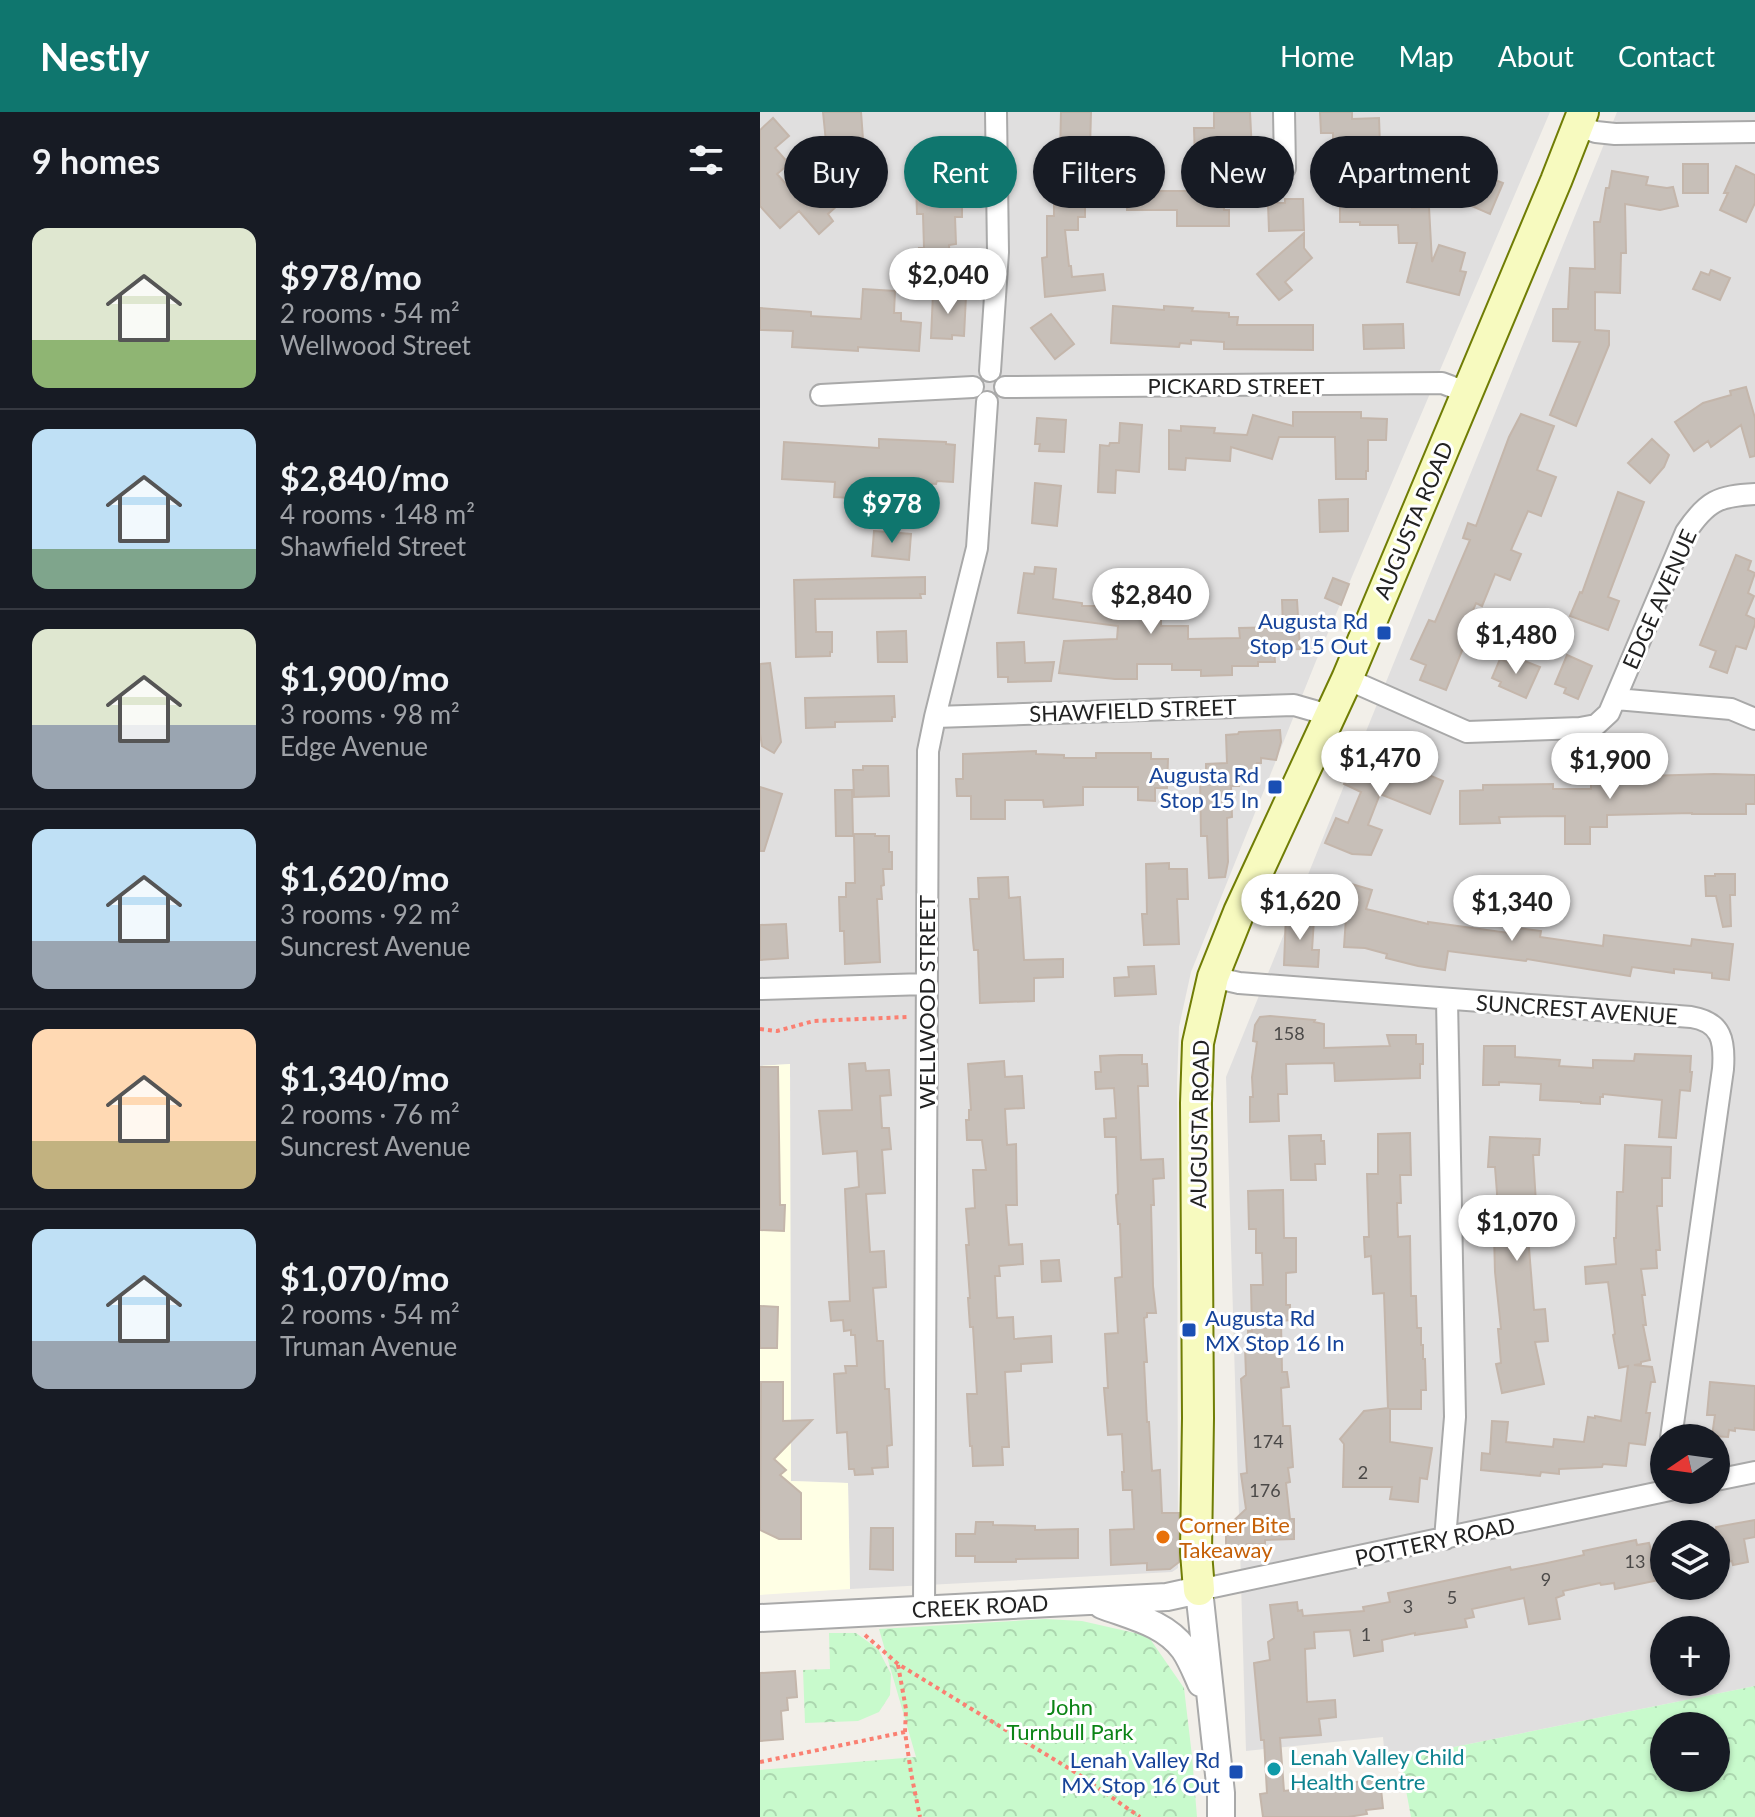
<!DOCTYPE html>
<meta charset="utf-8">
<style>
body{margin:0;font-family:Lato,sans-serif;background:#20242c;color:#f1f3f6;height:100vh;display:flex;flex-direction:column;font-size:30px;white-space:nowrap}
*{box-sizing:border-box;margin:0}
p{font-size:26px;color:#9ea1a6}
.icon{flex:none;width:44px;height:44px;fill:none;stroke:currentColor;stroke-width:2;stroke-linecap:round;stroke-linejoin:round}
.map{position:relative;flex:1;overflow:hidden}
.details{display:flex;flex-direction:column;background:#171b24;width:760px}
.details>*{flex:none}
.guide{position:absolute;left:24px;top:24px;width:760px;height:72px;display:flex;gap:16px}
.needle{width:52px;rotate:257deg}
.fabs{position:absolute;left:890px;top:1312px;display:grid;gap:16px}
.fabs a{display:grid;place-items:center;width:80px;height:80px;border-radius:50%;background:#171b24;box-shadow:0 2px 6px #0004;font-size:40px}
.price{position:absolute;translate:-50% -68px;padding:0 18px;border-radius:28px;background:#fff;color:#222;font-size:26px;line-height:52px;filter:drop-shadow(0 2px 4px #0008)}
.price::after{content:'';position:absolute;left:50%;top:48px;width:24px;height:18px;margin-left:-12px;background:inherit;clip-path:polygon(0 0,100% 0,50% 100%)}
.price.active{background:#0f766e;color:#fff}
ul{padding:0;list-style:none}
li{display:flex;align-items:center;gap:24px;height:200px;padding:0 32px}
li+li{border-top:2px solid #363941}
li span{display:grid;place-items:center;flex:none;width:224px;height:160px;border-radius:16px;color:#555}
li>.icon{margin-inline-start:auto}
span .icon{width:96px;height:96px;fill:#fffc;stroke-width:1}
li b{font-size:34px}
h2{display:flex;justify-content:space-between;align-items:center;height:96px;padding:0 32px;font-size:34px}
.chip{padding:0 28px;border-radius:36px;background:#171b24;box-shadow:0 2px 6px #0004;font-size:28px;line-height:72px}
.chip.active{background:#0f766e;color:#fff}
header{display:flex;align-items:center;gap:48px;box-sizing:border-box;height:112px;padding:0 40px;background:#0f766e;color:#fff}
header strong{font-size:38px}
nav{display:flex;gap:44px;margin-inline-start:auto;font-size:28px}
main{display:flex;flex:1;min-height:0}
.map>svg:first-child{display:block}
</style>
<header>
<strong>Nestly</strong>
<nav><a>Home</a><a>Map</a><a>About</a><a>Contact</a></nav>
</header>
<main>
<section class="details">
<h2>9 homes<svg class="icon" aria-label="filters" viewBox="0 0 24 24"><path d="M4 7h16M4 17h16"/><circle cx="9" cy="7" r="2"/><circle cx="15" cy="17" r="2"/></svg></h2>
<ul>
<li><span style="background:linear-gradient(#dfe7d0 70%,#8fb573 0)"><svg class="icon" aria-label="home" viewBox="0 0 24 24"><path d="M3 11l9-7 9 7M6 9v11h12V9"/></svg></span><div><b>$978/mo</b><p>2 rooms · 54 m²</p><p>Wellwood Street</p></div></li>
<li><span style="background:linear-gradient(#bfe0f5 75%,#7fa58c 0)"><svg class="icon" aria-label="home" viewBox="0 0 24 24"><path d="M3 11l9-7 9 7M6 9v11h12V9"/></svg></span><div><b>$2,840/mo</b><p>4 rooms · 148 m²</p><p>Shawfield Street</p></div></li>
<li><span style="background:linear-gradient(#dfe7d0 60%,#9aa5b1 0)"><svg class="icon" aria-label="home" viewBox="0 0 24 24"><path d="M3 11l9-7 9 7M6 9v11h12V9"/></svg></span><div><b>$1,900/mo</b><p>3 rooms · 98 m²</p><p>Edge Avenue</p></div></li>
<li><span style="background:linear-gradient(#bfe0f5 70%,#9aa5b1 0)"><svg class="icon" aria-label="home" viewBox="0 0 24 24"><path d="M3 11l9-7 9 7M6 9v11h12V9"/></svg></span><div><b>$1,620/mo</b><p>3 rooms · 92 m²</p><p>Suncrest Avenue</p></div></li>
<li><span style="background:linear-gradient(#ffd9b3 70%,#c2b280 0)"><svg class="icon" aria-label="home" viewBox="0 0 24 24"><path d="M3 11l9-7 9 7M6 9v11h12V9"/></svg></span><div><b>$1,340/mo</b><p>2 rooms · 76 m²</p><p>Suncrest Avenue</p></div></li>
<li><span style="background:linear-gradient(#bfe0f5 70%,#9aa5b1 0)"><svg class="icon" aria-label="home" viewBox="0 0 24 24"><path d="M3 11l9-7 9 7M6 9v11h12V9"/></svg></span><div><b>$1,070/mo</b><p>2 rooms · 54 m²</p><p>Truman Avenue</p></div></li>
</ul>
</section>
<div class="map">
<svg width="995" height="1705" viewBox="0 0 995 1705">
<defs>
<pattern id="park-crowns" width="20" height="18" patternUnits="userSpaceOnUse" patternTransform="scale(2)"><rect width="20" height="18" fill="#c8facc"/><path d="M2 6a3 3 0 1 1 6 0M12 15a3 3 0 1 1 6 0" fill="none" stroke="#acd6af"/></pattern>
</defs>
<rect width="100%" height="100%" fill="#f2efe9"/>
<path fill="#e0dfdf" fill-rule="evenodd" d="M0,0h790l-234,549 -125,311 -12,55 -2,57 1,484 -6,4 -322,17 -2,-106 -57,-2 -1,-417 -30,2z
M857,0h138v1574l-355,72 -15,1 -2,-22 -137,14 -20,-674zM904,1326h52v52h-52zM904,1422h52v52h-52zM904,1518h52v52h-52z"/>
<path fill="#ffffe5" d="M30,952l1,417 57,2 2,106 -90,6v-529z"/>
<path fill="url(#park-crowns)" fill-rule="evenodd" d="M285,1507l37,2 66,15 36,52 8,68 5,61h-437v-47l156,-13 -37,-128z
M69,1521h27l22,16 13,25 -1,21 -11,17 -21,9 -53,2 -2,-53 27,-1z
M995,1574v131h-344l-11,-59zM904,1614h52v52h-52z"/>
<path fill="#c7bfb8" stroke="#c4b6ab" stroke-width="2" d="M63,0h38l2,27 -37,3z
M301,0h30l-1,37h13l-1,19h-12l-1,38h-4v11h-7v13h-13l4,36h2l1,11 31,-3 2,16 -60,7 -3,-39 5,-1v-41h7v-18h5z
M454,0h36l3,60 -29,1v37h5v16h-52v-16h-50v-19h69l-2,-63h20z
M560,0h32v7l27,-1 1,27h30l2,63 17,-1 3,55 7,-17 26,8 -5,18 6,1 -7,23 -52,-13 10,-39h-18l-1,-18h-38v-3h-20v-48h-7v-41h-12z
M13,6l16,18 -14,12 14,16 -12,10 27,30 18,-16 16,17 -10,9 5,7 -14,13 -20,-23 -19,17 -20,-22v-76z
M189,40l2,44h5l1,5h5v16h-7l1,27 -7,1 1,18 -30,1 -1,-16h5l-1,-34h-6l-2,-60z
M923,52h25v29h-25z
M976,54l19,9v28l-9,19 -26,-12 8,-17h-4z
M711,58l32,13 -13,31 -32,-14z
M852,59l36,6 -2,8 21,3 6,-1 5,19 -18,4 -35,-6 1,49h-5l-1,40 -25,-1v38l14,1v14l-33,81 -26,-11 30,-73 -27,-1v-32h15l2,-41 25,1 -1,-47h6l6,-34h3z
M525,87h18l1,31 -35,1 -1,-28h17z
M544,121v15l8,10 -27,24 7,8 -13,10 -22,-26z
M951,158l19,8 -10,22 -27,-11 8,-17 8,3z
M103,177l32,2 -1,22h7v8l20,2 -2,28 -61,-4v4l-66,-4 1,-16 -33,-1v-22l51,4v4l50,3z
M173,181l33,3 -2,40 -12,-1v4l-21,-1z
M353,194l51,4v-4l29,2 -1,3 37,2v4h9l-1,8h76v25l-89,-1v-7l-33,-2v4l-11,-1 -1,4 -68,-4z
M291,202l23,30 -19,15 -24,-31z
M643,212l1,24 -40,1 -1,-24z
M986,275l9,31v38l-5,1 -9,-32 -30,22 -3,-6 -14,10 -19,-29 28,-19 28,-8 -1,-4z
M533,300h68v6l26,1 -1,21h-18v31h-2v8h-30l-1,-42h-56l-7,22 -41,-12 -1,14 -44,-3 -1,12 -16,-1v-39l12,1v-5l34,2 -1,5 33,2 6,-20 40,11z
M761,302l33,12 -17,44 19,7 -15,39 -13,-5 -17,39 10,4 -11,26 -15,-6 -13,32 -6,-3 -13,31 5,2 -22,54 -26,-10 6,-15 -15,-6 18,-39 6,2 35,-82 -7,-2 5,-15 8,3 33,-89z
M277,306l29,2 -2,32 -25,-1 1,-7h-5z
M360,311l22,2 -3,47 -23,-2 -1,23 -17,-1 2,-47 9,1 1,-3h9z
M119,327l67,3v2l9,1 -2,37 -16,-1 -1,3 -45,-3 -2,31 -19,-1 1,-12 -37,-2 1,-15 -53,-3 2,-37 95,6z
M892,327l17,16 -5,12 -14,16 -22,-20z
M275,371l26,3 -4,40 -25,-3z
M858,380l26,10 -36,95 11,4 -11,29 -38,-14 10,-24 2,1z
M588,387v32l-28,1 -1,-32z
M114,419l37,3 -2,26 -37,-4z
M976,443l15,6 -3,9 7,3 -7,20 6,3 -8,19 9,4v5l-9,25 -10,-3 -9,27 -17,-6 6,-16 -16,-6z
M275,455l21,2 -3,30 29,4v3h51v-13l28,-1v34h27v13l52,-1 -1,-10 44,-1 -1,-27h15l3,49 -26,1 1,12h-17v4h-26v9l-31,1v-6h-29v-6h-35v15h-22l-56,-6 5,-32 53,-2 1,-13 -100,-13 6,-40 10,1z
M165,465v17h-5l1,4 -106,1 1,33h16v20h-2v4l-34,1 -2,-77z
M573,466l16,6 -8,21 -16,-7z
M146,519l1,31h-29l-1,-30z
M264,530l1,21 29,-1 -3,19 -43,1v-5h-10l-1,-34z
M807,543l25,11 -14,33 -14,-6 2,-5 -11,-4z
M752,544l28,11 -14,31 -27,-12 2,-4 -9,-4 8,-19 9,4z
M10,551l11,79 -7,11 -12,-7 -2,-12v-70z
M134,584l1,21h-3v4l-57,1v5l-29,1 -1,-30z
M520,618l1,12 -5,18 -15,-2v5h-4v10h-19l1,13h-8l1,31 -5,1 1,44 -3,15 -16,1 -2,-42h-6l-1,-62 6,-1v-9l21,-1 -1,-28 12,-1 1,-2z
M618,635l18,7 -2,6 49,21 -13,33 -50,-20 -12,31 14,5 -11,25 -19,-1 -27,-11 11,-25 12,5 13,-31 -17,-8 11,-27 16,7z
M276,639v3l28,1v3h32v-5h55v6h17l-1,29h-12v13l-17,-1v-13h-55v18l-39,2 -1,-7h-38v19h-34v-23h-14l-1,-17h7v-25z
M103,654h25l1,30 -35,1 -1,-27h10z
M954,662l41,1v29h-9v10h-54v-1l-85,2v12h-17v17h-25v-28l-66,1 1,6 -40,1v-33l23,-1v-5l70,-1v5h38v-6l54,-1v-6z
M0,675l22,7 -18,57h-4z
M75,678h17l1,46h-17z
M94,722h21v2h14v16h3v17h-9l1,16 -3,1 1,13h-5l3,63 -35,2 -1,-33h-4l-1,-34h7v-14h9z
M409,751v6h18l1,30h-11l2,45 -35,1 -2,-31h5l-1,-50z
M955,762h20v21h-5l1,31 -8,1 -7,-31h-10l-1,-20h10z
M248,765l1,21 11,-1 4,63 39,-1v18l-29,1v23l-54,2 -2,-53h-4l-1,-9 -3,-42h9l-1,-21z
M588,771l24,7 -6,19 62,15v-2l88,12 1,-6 24,3 -1,6 63,9 1,-11 87,11 1,-7 41,5 -4,36 -17,-2v-5l-38,-4v4l-42,-6 -2,9 -103,-17 -1,2 -78,-10 -3,19 -27,-4 -32,-8 1,-4 -22,-6 -21,-1 2,-29 -26,-8 7,-24 18,5z
M526,802l28,5 -2,31h7l-1,17 -34,-2z
M26,812l2,34 -28,2v-35z
M394,854l2,28 -41,2 -1,-18 15,-1 -1,-10z
M510,904l45,4 -1,2 10,2v24l66,-2 -3,-11h29v9h7v20h-3v14l-85,3 -1,-18 -48,1 1,30h-9l1,27 -29,1v-25h3l-1,-20 5,-35 -4,-1 2,-16 5,-8z
M724,934h31v11l45,3 -1,6 34,2v-8l41,1 1,-7 56,2 -1,16h2l-2,19 -10,-1 -4,48 -17,-1 3,-37 -59,-6v3h-3v7l-19,-1v-1l-41,-2 1,-16 -42,-2v3h-16z
M360,943h22v9h5l1,22h-10l3,74 22,-1 1,19 -11,1 1,26h-3l2,81 3,27h-9v4l-3,1 3,44h-3l3,60h2l3,49 8,-1 2,43h17v49l-9,7 -23,1v-7l-36,2 -1,-35 24,-1 -2,-39h-9l-1,-18h2l-2,-38 -14,1 -4,-47h4l-3,-54 13,-1 -3,-55 7,-1 -2,-53h-2l-2,-29 2,-1 -2,-57h-11l-1,-18 12,-1 -2,-30 -18,1 -1,-17h6l-1,-16z
M244,949l1,16 17,-1 2,32 -19,1 2,36 9,-1 1,61h-11l3,40 13,-1 1,20 -24,2 1,10h-5l2,42 16,-1 1,22 37,-3 1,26 -31,2v7l-16,1 4,75h-7l1,18 -30,1 -1,-20h-2l-3,-52h10l-4,-67h-3l-2,-29h2l-4,-53h3l-3,-36 9,-1 -2,-38h13l-4,-30h-15l-1,-20h3v-10h2l-3,-46z
M105,951l1,8 23,-1 2,25 -11,1 2,32h7l2,21 -9,1 3,43 -19,1 4,58 14,-1 2,36 -13,1 4,53h6l2,48h4l3,56 -5,1 1,21 -16,1 1,6 -18,1 -1,-6h-5l-2,-37 -10,1 -3,-59 12,-1 -1,-7h12l-2,-31h-4v-5l-7,1 -1,-11 -12,1 -2,-19 21,-1 -5,-112 14,-2 -2,-36 -34,3 -4,-43 33,-1 -3,-46z
M0,955h18l2,138h5l-1,26 -24,-1z
M650,1021l1,42h-11l1,28h-4l1,34 12,-1 1,60h5l1,32h4v17h2v14h2l1,31h-5v19h-31v33l42,6 -5,31 -7,-1 -2,24 -28,-3 2,-12h-49l1,-43 -4,-5 24,-28 24,-3 -4,-115 -11,1 -2,-38 -6,1 -1,-20h5l-2,-63h11v-40z
M561,1023v6h3l1,23h-10l1,16h-25l-2,-44z
M730,1025l50,2 -1,16h-6l5,80 -10,1 6,74 11,-1 3,32 -13,1 9,42 -42,9 -6,-29 5,-1 -3,-34h3l-6,-57 -1,-38 3,-1v-40l-2,-26h-7z
M865,1033l46,2 -1,31h-8v28h-5l3,44h-4l1,18 -16,1 4,26h-3l4,30h-3l7,35 -9,2v2l-7,1 18,2 3,15h-4l-5,31h4l-5,32 -16,-2 -3,23 -23,-2 -1,3 -43,2v5l-18,-2 -1,4 -59,-6 1,-17 8,1 2,-33 16,1 -2,20 47,5 1,-8 30,3 4,-25 7,1v-2l26,5 7,-55 -9,2 -6,-33 2,-1 -7,-52 -22,2 -1,-17 31,-3 -2,-26h2l1,-46h6z
M523,1078l1,48h12v34l-10,1v32h4v15l-9,1 1,51h5l2,15 -8,1 2,38h7l3,41 -5,1 2,14 -4,1 4,36h4v20l-29,1v4h-18v12h-11l-10,-10v-18l20,-19 -5,-35 6,-1 -6,-94 5,-4 -1,-28h4l-1,-16h4l-1,-46h12l-1,-32h-6v-24h-7l-1,-38z
M299,1148l2,21 -19,1 -1,-21z
M0,1194l18,1 -1,41h-17z
M1,1270h22v39l29,-1 -38,39 12,11 -6,5 21,18v46h-22l-19,-9z
M950,1270l45,4 -1,44 -19,-2v3l-6,-1 -1,7 -16,-1 3,-21h-8z
M995,1408v17l-11,2 4,23 -15,3 -1,-4 -16,3v-37z
M216,1410h17v3l42,1v4l43,-1v29l-62,1v3h-41v-6h-19v-22h19z
M111,1416h22v42l-23,-1z
M876,1428l1,5 12,-2 3,10 12,-2v28l-49,10 -1,-6 -13,2 -1,-2 -37,8 1,4 -8,3 4,21 -31,5 -5,-26 -52,11 2,8 -9,2 2,8 -52,8v-2l-33,7 1,11 -29,5 -4,-26 -36,2 1,16 -10,1 2,53 28,-2 1,17 -17,2 2,16 -41,3 4,53 96,-12 3,29 -17,2 1,4 -19,3h-85l-3,-23 7,-1 -3,-53h-3l-7,-77 16,-3 -2,-18 6,-4 -4,-33 27,-3 1,9 4,-1 1,6 61,-5 -1,-4 27,-5 -2,-9 122,-26 1,3 36,-7 37,-8 -1,-4z
M35,1559l2,26 -10,1 1,12 -7,1 2,28 -23,2v-68z"/>
<g fill="none" stroke-linecap="round" stroke-linejoin="round">
<g stroke="#a9a9a9" stroke-width="24">
<path id="minor" d="M524,0l1,56
M818,14l18,6 19,2 140,-2
M230,259l8,-119 -2,-140
M245,275l437,-4 24,9
M61,283l152,-8
M587,567l120,53 113,-4 16,-3 13,-12 77,-181c21,-31 32,-36 69,-38
M856,587l115,10 24,10
M175,605l359,-12 35,10
M453,865l26,6 452,34c31,5 34,24 32,52l-52,369
M0,877l166,-5
M956,1368l39,-8
M685,1427l10,-122 -8,-417
M439,1478l471,-100
M164,1497l4,-858 7,-34 42,-169 10,-146"/>
</g>
<g stroke="#a9a9a9" stroke-width="30">
<path id="tertiary" d="M342,1493c29,11 63,18 82,44 7,10 12,23 17,34
M0,1506l407,-21 32,-7 22,203v24"/>
</g>
<g stroke="#707d05" stroke-width="34">
<path id="secondary" d="M439,1478l-3,-38 2,-134 -2,-315 2,-60 15,-66 26,-65 108,-233 209,-498 27,-69"/>
</g>
<path stroke="#fa8072" stroke-width="4" stroke-dasharray="4 4" stroke-linecap="butt" d="M0,917l17,2 37,-10 93,-4
M105,1523l33,29 180,110 62,43
M138,1553l8,44 -1,23 6,41 9,44
M0,1650l145,-30"/>
<use href="#minor" stroke="#fff" stroke-width="20"/>
<use href="#tertiary" stroke="#fff" stroke-width="26"/>
<use href="#secondary" stroke="#f7fabf" stroke-width="30"/>
</g>
<g fill="#1a4fb4" stroke="#fff" stroke-width="3">
<rect x="616" y="513" width="16" height="16" rx="4"/>
<rect x="507" y="667" width="16" height="16" rx="4"/>
<rect x="421" y="1210" width="16" height="16" rx="4"/>
<rect x="468" y="1652" width="16" height="16" rx="4"/>
</g>
<circle fill="#e8710a" stroke="#fff" stroke-width="3" cx="403" cy="1425" r="8"/>
<circle fill="#0f9aa8" stroke="#fff" stroke-width="3" cx="514" cy="1657" r="8"/>
<g text-anchor="middle" dominant-baseline="central" stroke-width="6" stroke-linejoin="round" paint-order="stroke">
<g font-size="18" fill="#4b4948">
<text x="529" y="921">158</text>
<text x="508" y="1329">174</text>
<text x="603" y="1360">2</text>
<text x="505" y="1378">176</text>
<text x="875" y="1449">13</text>
<text x="786" y="1467">9</text>
<text x="692" y="1485">5</text>
<text x="648" y="1494">3</text>
<text x="606" y="1522">1</text>
</g>
<g font-size="22" fill="#222" stroke="#fff">
<text x="476" y="273">PICKARD STREET</text>
<text transform="translate(653 408) rotate(-67)">AUGUSTA ROAD</text>
<text transform="translate(899 487) rotate(-66)">EDGE AVENUE</text>
<text transform="translate(373 598) rotate(-2)">SHAWFIELD STREET</text>
<text transform="translate(166 890) rotate(-90)">WELLWOOD STREET</text>
<text transform="translate(817 897) rotate(4)">SUNCREST AVENUE</text>
<text transform="translate(439 1012) rotate(-89)">AUGUSTA ROAD</text>
<text transform="translate(675 1429) rotate(-12)">POTTERY ROAD</text>
<text transform="translate(220 1494) rotate(-3)">CREEK ROAD</text>
</g>
<g font-size="22" fill="#164399" stroke="#fff" text-anchor="end">
<text x="608" y="508">Augusta Rd<tspan x="608" dy="25">Stop 15 Out</tspan></text>
<text x="499" y="662">Augusta Rd<tspan x="499" dy="25">Stop 15 In</tspan></text>
<text x="445" y="1205" text-anchor="start">Augusta Rd<tspan x="445" dy="25">MX Stop 16 In</tspan></text>
<text x="460" y="1647">Lenah Valley Rd<tspan x="460" dy="25">MX Stop 16 Out</tspan></text>
</g>
<g font-size="22" fill="#c56008" stroke="#fff" text-anchor="start">
<text x="419" y="1412">Corner Bite<tspan x="419" dy="25">Takeaway</tspan></text>
</g>
<g font-size="22" fill="#0c8416" stroke="#fff">
<text x="310" y="1594">John<tspan x="310" dy="25">Turnbull Park</tspan></text>
</g>
<g font-size="22" fill="#0d838f" stroke="#fff" text-anchor="start">
<text x="530" y="1644">Lenah Valley Child<tspan x="530" dy="25">Health Centre</tspan></text>
</g>
</g>
</svg>
<div class="fabs">
<a><svg class="needle" viewBox="-14 -14 28 28"><path d="M0-13l5 13h-10z" fill="#e53935"/><path d="M0 13l5-13h-10z" fill="#9ea1a6"/></svg></a>
<a><svg class="icon" aria-label="layers" viewBox="0 0 24 24"><path d="M12 4l9 5-9 5-9-5zM3 14l9 5 9-5"/></svg></a>
<a>+</a>
<a>−</a>
</div>
<b class="price" style="left:188px;top:204px">$2,040</b>
<b class="price active" style="left:132px;top:433px">$978</b>
<b class="price" style="left:391px;top:524px">$2,840</b>
<b class="price" style="left:756px;top:564px">$1,480</b>
<b class="price" style="left:620px;top:687px">$1,470</b>
<b class="price" style="left:850px;top:689px">$1,900</b>
<b class="price" style="left:540px;top:830px">$1,620</b>
<b class="price" style="left:752px;top:831px">$1,340</b>
<b class="price" style="left:757px;top:1151px">$1,070</b>
<div class="guide">
<a class="chip">Buy</a>
<a class="chip active">Rent</a>
<a class="chip">Filters</a>
<a class="chip">New</a>
<a class="chip">Apartment</a>
</div>
</div>
</main>
